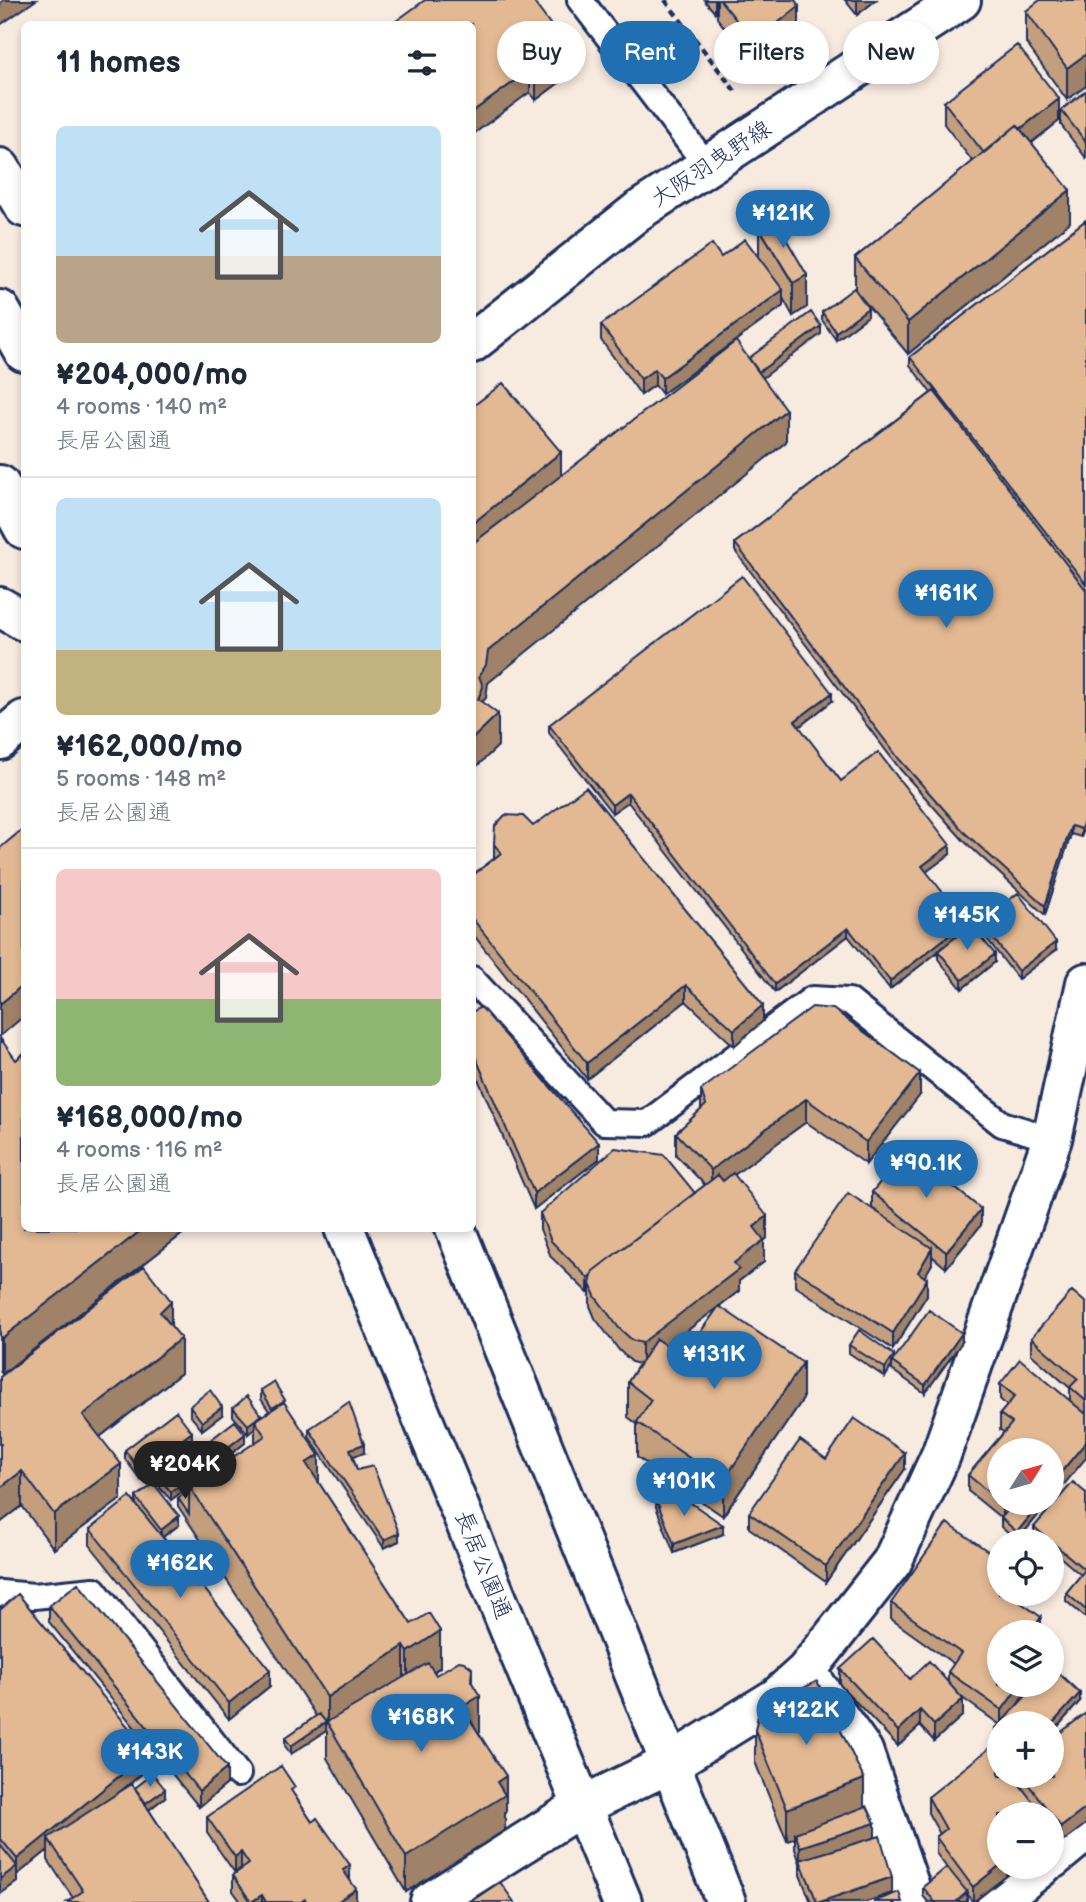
<!DOCTYPE html>
<meta charset="utf-8">
<style>
body{margin:0;font-family:"Balsamiq Sans","Klee One",sans-serif;background:#f2f2f3;color:#1f2937;height:100vh;display:flex;flex-direction:column;font-size:26px;white-space:nowrap}
*{box-sizing:border-box;margin:0}
p{font-size:23px;color:#747a83}
.icon{flex:none;width:38px;height:38px;fill:none;stroke:currentColor;stroke-width:2;stroke-linecap:round;stroke-linejoin:round}
.map{position:relative;flex:1;overflow:hidden}
.side{position:absolute;left:21px;top:21px;width:455px;height:1211px;display:flex;flex-direction:column;background:#fff;border-radius:10px;box-shadow:0 4px 10px #0003}
.side>*{flex:none}
.top-card{position:absolute;left:497px;top:21px;width:483px;height:63px;display:flex;gap:14px}
.needle{width:46px;rotate:53deg}
.fabs{position:absolute;left:987px;top:1438px;display:grid;gap:14px}
.fabs a{display:grid;place-items:center;width:77px;height:77px;border-radius:50%;background:#fff;box-shadow:0 4px 10px #0003;font-size:35px}
.price{position:absolute;translate:-50% -60px;padding:0 16px;border-radius:24px;background:#1f6fb2;color:#fff;font-size:23px;line-height:46px;filter:drop-shadow(0 2px 4px #0008)}
.price::after{content:'';position:absolute;left:50%;top:42px;width:21px;height:16px;margin-left:-10px;background:inherit;clip-path:polygon(0 0,100% 0,50% 100%)}
.price.current{background:#222;color:#fff}
ul{padding:0;list-style:none}
li{display:grid;align-content:center;gap:14px;height:371px;padding:0 35px}
li+li{border-top:2px solid #e0e1e3}
li span{display:grid;place-items:center;height:217px;border-radius:10px;color:#555}
li>.icon{margin-inline-start:auto}
span .icon{width:126px;height:126px;fill:#fffc;stroke-width:1}
li b{font-size:30px}
h2{display:flex;justify-content:space-between;align-items:center;height:84px;padding:0 35px;font-size:30px}
.pill{padding:0 24px;border-radius:32px;background:#fff;box-shadow:0 4px 10px #0003;font-size:24px;line-height:63px}
.pill.current{background:#1f6fb2;color:#fff}
.map>svg:first-child{display:block}
</style>
<div class="map">
<svg width="1086" height="1902" viewBox="0 0 1086 1902">
<rect width="100%" height="100%" fill="#f7eadf"/>
<filter id="ink" filterUnits="userSpaceOnUse"><feTurbulence type="fractalNoise" baseFrequency=".0143" numOctaves="2"/><feDisplacementMap in="SourceGraphic" scale="14" xChannelSelector="R" yChannelSelector="G"/><feConvolveMatrix kernelMatrix="1 2 1 2 8 2 1 2 1" color-interpolation-filters="sRGB"/></filter>
<g filter="url(#ink)">
<g fill="none" stroke-linecap="round" stroke-linejoin="round">
<g stroke="#1b2f5e" stroke-width="30">
<path id="lane" d="M580,0l128,167
M472,979l132,143 43,1 165,-124 37,2 153,123 50,15
M0,1593l34,3 60,-6 144,184"/>
</g>
<g stroke="#1b2f5e" stroke-width="44">
<path id="street" d="M0,168l24,39
M0,607l24,14
M806,1671l57,80 52,151
M1052,1859l34,-28
M430,1902l152,-96 89,-43 105,-65 30,-27 86,-109 49,-107 111,-316 34,-156
M997,1902l44,-35"/>
</g>
<g stroke="#1b2f5e" stroke-width="44">
<path id="secondary" d="M0,310l24,42
M472,343l166,-132 323,-211
M0,485l24,44
M0,740l24,-20
M344,1228l278,674
M455,1228l271,674"/>
</g>
<path stroke="#1b2f5e" stroke-width="4.5" stroke-dasharray="7 5" stroke-linecap="butt" d="M665,0l70,91"/>
<use href="#lane" stroke="#fff" stroke-width="24"/>
<use href="#street" stroke="#fff" stroke-width="38"/>
<use href="#secondary" stroke="#fff" stroke-width="38"/>
</g>
<path fill="#c39f7e" stroke="#1b2f5e" stroke-width="2" fill-rule="evenodd" d="M704,0h91l4,28 -45,37 -37,-47v-7l-2,2z
M845,0h31l-19,15z
M1086,0l-19,100 -41,-57v-32z
M472,24l99,50 -35,26z
M1086,91v67l-25,-33v-15z
M944,102l115,19 -27,22 38,79 -162,132 -49,-59 9,21 -32,24 -14,-20v-8l33,-23v-31l118,-96 -29,-38z
M1086,220v604l-5,13 -10,-3 -26,81 -81,-74 -64,-72 -165,-218v-8l196,-150 -21,-28v-8z
M759,227l48,80 -14,9 -10,-18v8l-121,88 -7,-9 -14,10 -40,-55v-15l120,-68 38,1z
M832,701l-33,26 42,54 109,73 -24,18 40,57 29,33 -33,27 -24,-30v-7l-48,37 -42,-53 -73,56 -147,-190 -16,11 -63,-80v-8z
M533,826l230,195 -29,25 -48,-45 -99,78 -115,-146v-58l22,-16v-15z
M981,922l75,28 -38,29 -37,-48z
M472,1012l127,147 -65,50 -62,-144z
M0,1038l24,190h166l-188,146 -2,-3z
M701,1090l219,5 -54,69 -60,-42 -72,52 33,64 -3,3v21l-25,19v10l-20,15 84,93 -80,117 -86,-59v-33l-9,-7v-35l11,-18 -7,-2 -13,-12 -24,-32 -5,-12v-14l-2,1 -37,-36 -11,-28v-16l155,-20 10,-8 -29,-30v-22l25,-23zM718,1307l-35,50 -16,-11z
M872,1192l109,33 -35,43 -14,-12v8l-8,13 3,18 -34,54 -98,-63v-16l85,-56 -8,-6z
M1086,1303v155l-34,-7h-53v52h49l-31,38 -16,-14v-9l-33,-27v-16l36,-43 -4,-2v-16l7,-8 -7,-7v-15l70,17v-13l-39,-34v-16z
M171,1326l10,47 -81,64 21,62 -67,50 -32,-43 -22,17v-146z
M962,1342l-37,51 -33,-23v-4l-7,11 -36,-24v-8l45,14z
M261,1390l24,14 34,79 92,141 29,43 -6,5 2,3 36,8 8,49h-2l28,79 -1,1v18l-99,62 -79,-134v-26l-1,-1 -35,23 -6,-8v-8l31,-22 -138,-210v-8l11,-7v-5l66,-43v-15l-7,6 -15,-18v-8l28,9 8,-6 -8,-12z
M190,1406l32,9 -20,15 -12,-15z
M309,1429l55,24 -11,3 4,14 42,71 -15,7 -75,-111z
M192,1441l-51,39 -16,-21v-9z
M245,1443l-74,57 -11,-12v-9z
M826,1459l79,10 -79,113 -77,-54v-15z
M1086,1493v125l-20,-17v-8l15,-18 -29,-25v-8h-10l-8,-7v-8z
M136,1497l43,28 -16,12 107,149 -41,33 -139,-174v-16l46,-25z
M656,1499l67,35 -49,19 -18,-46z
M998,1574l21,20 -20,91h32l-16,23 65,-7 -28,32v-9h-53l-38,-27 2,18 -29,26 -14,-15 -22,20 -58,-61v-16l70,10 38,4v-11l6,-8 -63,-45v-16z
M49,1606l178,178 -28,23 -150,-185z
M0,1610l149,158 -27,22 13,-2 30,9 -16,13 60,92 -136,-4 -25,-38v-10l-31,25v-1v8l-17,12z
M1086,1713l-25,130 -9,-12v-16h-53l19,52 -44,35h-1l-6,-7v6l-1,1h-38l-5,-6v-9l27,-15 -14,-19v-16l4,-3 -12,-21v-16l87,-19v-2h37z
M999,1725v16l-4,-3v-9z
M755,1730l109,77 28,86 -26,9h-55l-11,-27v-12l-5,-14v-11l-8,3 -32,-79z
M295,1796l55,84 6,22h-115l-8,-11v-16l9,-6 -1,-1 -6,5 -28,-40v-16z"/>
<path fill="#9f8267" stroke="#1b2f5e" stroke-width="2" d="M4,0h32l-36,25v-22z
M715,0h2v11l-2,2z
M857,0h19l-19,15z
M799,6v22l-45,37v-23z
M571,52v22l-35,26v-22z
M1086,54v32l-19,14v-32z
M530,70v22l-58,43v-23z
M1059,99v22l-73,57v-22z
M1070,190v32l-162,132v-32z
M807,275v32l-14,9v-33z
M783,290v16l-121,88v-16z
M868,308v8l-32,24v-8z
M821,326v8l-65,49v-9z
M655,369v16l-14,10v-16z
M786,410v32l-298,241 -2,15 -3,3v19l-5,11 1,-55 9,-25z
M561,452v32l-89,72v-32z
M832,693v8l-37,29v-9z
M498,714v32l-26,25v-32z
M628,793v9l-16,11v-8z
M1086,815v9l-5,13v-8z
M1071,826v8l-26,81v-9z
M950,845v9l-28,21v-9z
M966,922v8l-76,59v-8z
M848,928v8l-73,56v-8z
M1056,942v8l-38,29v-8z
M995,954v8l-33,27v-9z
M24,984v32l-24,20v-32z
M686,985v16l-99,78v-16z
M763,1005v16l-29,25v-16z
M920,1073v22l-54,69v-22z
M806,1099v23l-95,70v-22z
M599,1143v16l-65,50v-16z
M696,1195l-106,89v8l-2,1v-15z
M981,1209v16l-35,43v-16z
M767,1216v22l-3,3v21l-25,19v10l-97,74v-22l92,-80 20,-36z
M144,1228h46l-188,146v-36z
M932,1248v16l-14,24v-16z
M927,1279v16l-34,54v-16z
M171,1301v35l-11,-24z
M962,1333v9l-37,51v-8z
M181,1338v35l-98,77v-35z
M894,1355v8l-2,-1v4l-7,11v-9z
M803,1363v36l-80,117v-35z
M222,1407v8l-20,15v-8z
M261,1415v8l-6,-2v7l-7,6v-9z
M192,1432v9l-51,39v-8z
M245,1434v9l-74,57v-8z
M1086,1442v16l-34,41v-16z
M364,1444v9l-14,4v-8z
M905,1453v16l-79,113v-16z
M319,1455v36l-13,-28z
M121,1464v35l-67,50v-35z
M22,1471v35l-22,17v-35z
M1002,1503h13l-13,16z
M1041,1503h7l-31,38v-9z
M179,1516v9l-18,13v-8z
M723,1525v9l-49,19v-9z
M399,1533v8l-15,7v-8z
M998,1558v16l-8,-5z
M1015,1594h4v11l-6,-8z
M1041,1617v15l-11,1z
M440,1631v36l-32,21v-36z
M404,1646v36l-77,41v-26z
M472,1668v33l8,-5v36l-18,10v-35l9,-26z
M270,1670v16l-41,33v-16z
M1020,1685h11l-27,39h-2v-14z
M1080,1693v8l-28,32v-9z
M963,1699v16l-29,26v-16z
M920,1710v16l-22,20v-15z
M326,1722v9l-35,23v-8z
M149,1752v16l-96,78 -5,-8v12l-31,25v-16z
M227,1768v16l-28,23v-16z
M506,1776v35l-1,1v18l-99,62v-35l91,-75z
M864,1779v32l-69,22v5l-8,3v-32z
M165,1789v8l-19,15v-9z
M1086,1808v16l-25,19v-16z
M875,1823v16l-75,21v3v-16z
M241,1852v16l-6,5v-16z
M350,1865v16l-7,-11z
M17,1866v16l-17,12v-15z
M999,1866v1h19l-45,35v-15z
M892,1877v16l-26,9h-46z
M356,1889v13h-19z
M967,1892v9l-1,1h-10z
M262,1895v7h-10z"/>
<path fill="#e3b993" stroke="#1b2f5e" stroke-width="2" d="M425,0h107l39,52 -35,26 -6,-8 -58,42v-88h-80z
M720,0h75l4,6 -45,36z
M1040,0h46v54l-19,14 -41,-57z
M1017,45l42,54 -39,30 -3,-4 -33,28 -40,-51z
M1086,91v51l-25,-32z
M1017,125l53,65 -162,132 -53,-64z
M774,218l33,57 -14,8 -34,-56z
M1086,220v364l-176,-227z
M745,239l38,51 -121,88 -7,-9 -14,10 -40,-54 111,-81 9,13z
M854,288l14,20 -32,24 -14,-20z
M811,312l10,14 -62,46 -10,-14z
M736,341l50,69 -298,241 -2,14 -7,11 4,11 -5,12 20,15 -26,25v-195z
M503,383l58,69 -89,72v-117z
M934,391l152,199v225l-5,14 -10,-3 -26,80 -81,-74 -64,-72 -165,-217z
M742,576l90,117 -37,28 46,60 37,-29 72,93 -28,21 44,56 -76,59 -42,-53 -73,56 -147,-191 -16,12 -63,-80z
M586,787l177,218 -29,25 -48,-45 -99,78 -115,-145v-42l29,-23 -7,-9 1,-18 10,-11 18,1 10,10z
M24,828v156l-24,20v-156z
M1018,893l38,49 -38,29 -37,-49z
M971,925l24,29 -33,26 -24,-29z
M481,1007l118,136 -65,50 -62,-144v-37z
M812,1007l21,2 87,64 -54,69 -60,-43 -95,71 -35,-37 30,-28 -5,-15z
M0,1038l16,22 8,-7v175h120l-142,110 -2,-2z
M615,1148l49,7 31,38 -102,78 -1,3 -4,4 -37,-37 -11,-28z
M907,1149l74,60 -35,43 -74,-60z
M733,1173l34,43 -13,11 10,13 -30,23 5,6 -97,74 -10,-3 -13,-12 -24,-32 -5,-12 3,-13 125,-96 5,6z
M848,1193l84,55 -14,24 9,7 -34,54 -98,-63z
M144,1266l27,35 -11,11 21,26 -98,77 38,49 -67,50 -32,-43 -22,17v-43l1,-1 -1,-1v-66z
M1072,1291l14,12v98l-16,-14 8,-8 -47,-41z
M719,1306l84,57 -80,118 -86,-59 14,-22 -23,-18 28,-43 27,18z
M929,1310l33,23 -37,52 -33,-23z
M859,1330l35,25 -9,13 -36,-23z
M1020,1359l66,55v28l-34,41v-32h-53v50l-31,-26 44,-52 -12,-9 15,-18 -15,-12z
M274,1382l11,18 -13,8 -11,-18z
M210,1390l12,17 -20,15 -12,-16z
M247,1396l14,19 -13,10 -15,-17z
M284,1402l35,53 -13,8 105,161 18,-11 11,18 -32,21 -4,-6 -77,51 -138,-211 76,-50 -10,-15z
M349,1402l15,42 -14,5 7,21 16,-4 26,67 -15,7 -75,-111z
M176,1411l16,21 -51,40 -16,-22z
M854,1418l51,35 -79,113 -77,-53 51,-73 26,19z
M235,1421l10,13 -74,58 -11,-13z
M1073,1482l13,11v117l-20,-17 19,-23 -51,-43z
M154,1484l25,32 -18,14 -25,-33z
M189,1491v23l-11,-16z
M675,1492l48,33 -49,19 -18,-45z
M130,1497l140,173 -41,33 -139,-174z
M1014,1503h27l-24,29 -16,-14z
M947,1523l51,35 -8,11 9,6v19h16l-2,3 28,20 -11,16h-31v52h21l-18,25 -54,-38 13,-19 -70,-50z
M78,1583l149,185 -28,23 -150,-185z
M18,1594l131,158 -132,107 -17,-21v-228z
M873,1639l37,40 19,-18 34,38 -29,26 -14,-15 -22,21 -58,-62z
M459,1661l5,1 8,6 -1,13 9,15 -18,11 44,69 -9,6 8,13 -99,62 -79,-135 101,-59 8,12z
M1052,1667l28,26 -28,31h-52l36,-39h16z
M817,1681l47,98 -77,30 -32,-79 4,-19z
M1086,1713v95l-25,19 -39,-51h30v-37z
M319,1714l7,8 -35,24 -6,-8z
M999,1725v8l-4,-4z
M991,1747l8,11v18h14l30,39h-44v51l-26,21 -37,-50 10,-8 -18,-32z
M281,1766l14,21 -4,3 21,32 5,-4 33,47 -7,5 13,19 -19,13h-30l-2,-3 -4,3h-35l-4,-7 -11,7 -18,-27 16,-11 -8,-12 -6,5 -28,-40z
M153,1774l12,15 -19,14 -11,-15z
M132,1784l77,118h-142l16,-11 -35,-53z
M867,1806l8,17 -75,24 -5,-14z
M880,1836l12,41 -72,25h-3l-17,-42z
M0,1845l17,21 -17,13z
M947,1867l20,25 -11,10h-21l-12,-15z
M500,1882l14,20h-44z
M899,1892l3,10h-29z"/>
</g>
<g text-anchor="middle" dominant-baseline="central" stroke-width="6" stroke-linejoin="round" paint-order="stroke">
<g font-size="23" fill="#1b2f5e" stroke="#fff">
<text transform="translate(711 164) rotate(-33)">大阪羽曳野線</text>
<text transform="translate(483 1565) rotate(68)">長居公園通</text>
</g>
</g>
</svg>
<div class="fabs">
<a><svg class="needle" viewBox="-14 -14 28 28"><path d="M0-13l5 13h-10z" fill="#e53935"/><path d="M0 13l5-13h-10z" fill="#747a83"/></svg></a>
<a><svg class="icon" aria-label="locate" viewBox="0 0 24 24"><circle cx="12" cy="12" r="6"/><path d="M12 2v4M12 18v4M2 12h4M18 12h4"/></svg></a>
<a><svg class="icon" aria-label="layers" viewBox="0 0 24 24"><path d="M12 4l9 5-9 5-9-5zM3 14l9 5 9-5"/></svg></a>
<a>+</a>
<a>−</a>
</div>
<b class="price" style="left:783px;top:250px">¥121K</b>
<b class="price" style="left:946px;top:630px">¥161K</b>
<b class="price" style="left:967px;top:952px">¥145K</b>
<b class="price" style="left:926px;top:1200px">¥90.1K</b>
<b class="price" style="left:714px;top:1391px">¥131K</b>
<b class="price current" style="left:185px;top:1501px">¥204K</b>
<b class="price" style="left:684px;top:1518px">¥101K</b>
<b class="price" style="left:180px;top:1600px">¥162K</b>
<b class="price" style="left:806px;top:1747px">¥122K</b>
<b class="price" style="left:421px;top:1754px">¥168K</b>
<b class="price" style="left:150px;top:1789px">¥143K</b>
<div class="top-card">
<a class="pill">Buy</a>
<a class="pill current">Rent</a>
<a class="pill">Filters</a>
<a class="pill">New</a>
</div>
<section class="side">
<h2>11 homes<svg class="icon" aria-label="filters" viewBox="0 0 24 24"><path d="M4 7h16M4 17h16"/><circle cx="9" cy="7" r="2"/><circle cx="15" cy="17" r="2"/></svg></h2>
<ul>
<li><span style="background:linear-gradient(#bfe0f5 60%,#b9a48a 0)"><svg class="icon" aria-label="home" viewBox="0 0 24 24"><path d="M3 11l9-7 9 7M6 9v11h12V9"/></svg></span><div><b>¥204,000/mo</b><p>4 rooms · 140 m²</p><p>長居公園通</p></div></li>
<li><span style="background:linear-gradient(#bfe0f5 70%,#c2b280 0)"><svg class="icon" aria-label="home" viewBox="0 0 24 24"><path d="M3 11l9-7 9 7M6 9v11h12V9"/></svg></span><div><b>¥162,000/mo</b><p>5 rooms · 148 m²</p><p>長居公園通</p></div></li>
<li><span style="background:linear-gradient(#f6c9c9 60%,#8fb573 0)"><svg class="icon" aria-label="home" viewBox="0 0 24 24"><path d="M3 11l9-7 9 7M6 9v11h12V9"/></svg></span><div><b>¥168,000/mo</b><p>4 rooms · 116 m²</p><p>長居公園通</p></div></li>
</ul>
</section>
</div>
